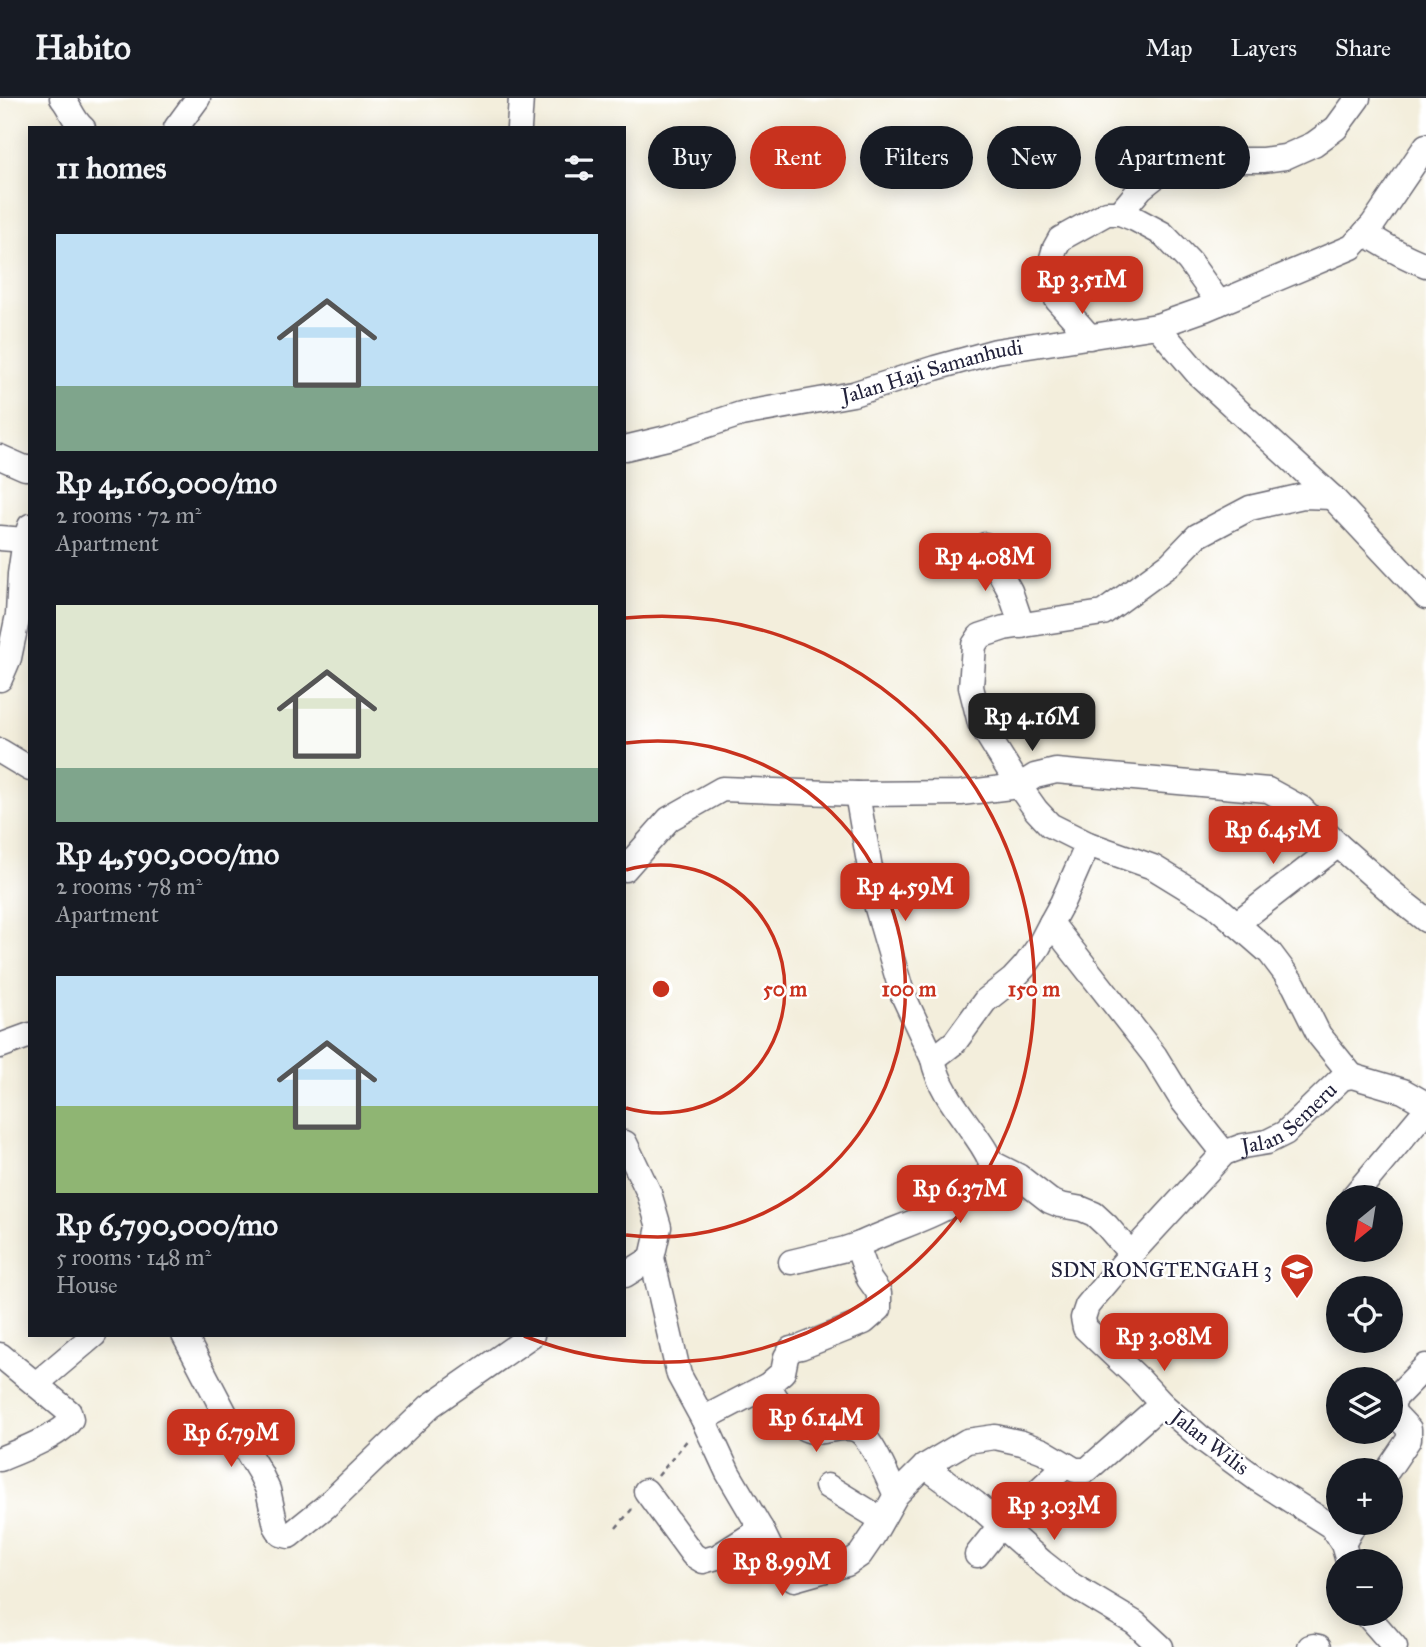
<!DOCTYPE html>
<meta charset="utf-8">
<style>
body{margin:0;font-family:"IM FELL Great Primer",serif;background:#242831;color:#f1f3f6;height:100vh;display:flex;flex-direction:column;font-size:26px;white-space:nowrap}
*{box-sizing:border-box;margin:0}
p{font-size:23px;color:#9ea1a6}
.icon{flex:none;width:38px;height:38px;fill:none;stroke:currentColor;stroke-width:2;stroke-linecap:round;stroke-linejoin:round}
.map{position:relative;flex:1;overflow:hidden}
.drawer{position:absolute;left:28px;top:28px;width:598px;height:1211px;display:flex;flex-direction:column;background:#171b24;border-radius:0px;box-shadow:0 4px 18px #0003}
.drawer>*{flex:none}
.guide{position:absolute;left:648px;top:28px;width:665px;height:63px;display:flex;gap:14px}
.needle{width:46px;rotate:210deg}
.buttons{position:absolute;left:1326px;top:1087px;display:grid;gap:14px}
.buttons a{display:grid;place-items:center;width:77px;height:77px;border-radius:50%;background:#171b24;box-shadow:0 4px 18px #0003;font-size:35px}
.price{position:absolute;translate:-50% -60px;padding:0 16px;border-radius:14px;background:#c8321e;color:#fff;font-size:23px;line-height:46px;filter:drop-shadow(0 2px 4px #0008)}
.price::after{content:'';position:absolute;left:50%;top:42px;width:21px;height:16px;margin-left:-10px;background:inherit;clip-path:polygon(0 0,100% 0,50% 100%)}
.price.current{background:#222;color:#fff}
ul{padding:0;list-style:none}
li{display:grid;align-content:center;gap:14px;height:371px;padding:0 28px}
li span{display:grid;place-items:center;height:217px;border-radius:0px;color:#555}
li>.icon{margin-inline-start:auto}
span .icon{width:126px;height:126px;fill:#fffc;stroke-width:1}
li b{font-size:30px}
h2{display:flex;justify-content:space-between;align-items:center;height:84px;padding:0 28px;font-size:30px}
.tag{padding:0 24px;border-radius:32px;background:#171b24;box-shadow:0 4px 18px #0003;font-size:24px;line-height:63px}
.tag.current{background:#c8321e;color:#fff}
header{display:flex;align-items:center;gap:42px;box-sizing:border-box;height:98px;padding:0 35px;background:#171b24;border-bottom:2px solid #363941}
header strong{font-size:33px}
nav{display:flex;gap:38px;margin-inline-start:auto;font-size:24px}
.map>svg:first-child{display:block}
</style>
<header>
<strong>Habito</strong>
<nav><a>Map</a><a>Layers</a><a>Share</a></nav>
</header>
<div class="map">
<svg width="1426" height="1549" viewBox="0 0 1426 1549">
<rect width="100%" height="100%" fill="#fff"/>
<filter id="ink" filterUnits="userSpaceOnUse"><feTurbulence type="fractalNoise" baseFrequency=".0143" numOctaves="2"/><feDisplacementMap in="SourceGraphic" scale="14" xChannelSelector="R" yChannelSelector="G"/><feConvolveMatrix kernelMatrix="1 2 1 2 8 2 1 2 1" color-interpolation-filters="sRGB"/></filter>
<filter id="wash" filterUnits="userSpaceOnUse"><feTurbulence type="fractalNoise" baseFrequency=".00686" numOctaves="4" result="noise"/><feDisplacementMap in="SourceGraphic" scale="28" xChannelSelector="R" yChannelSelector="G"/><feGaussianBlur stdDeviation="1.57" result="paint"/><feColorMatrix in="noise" values="0 0 0 0 0 0 0 0 0 0 0 0 0 0 0 0 0 1.4 0 .05"/><feComposite in="paint" operator="in"/></filter>
<g filter="url(#wash)">
<rect width="100%" height="100%" fill="#f3eedc"/>
</g>
<g filter="url(#ink)">
<g fill="none" stroke-linecap="round" stroke-linejoin="round">
<g stroke="#6b6973" stroke-width="27">
<g id="minor">
<path d="M62,0c8,9 11,22 21,30"/>
<path d="M176,30l22,-30"/>
<path d="M519,30l2,-30"/>
<path d="M1120,115l21,-25 24,-19 35,-9h63l22,-3 29,-13 22,-16 22,-30"/>
<path d="M1365,135c20,13 39,24 61,32"/>
<path d="M1157,228l48,-17 147,-62 21,-23 53,-78"/>
<path d="M1090,239l-33,-37 -5,-42 3,-10 5,-9 47,-26h13l15,6 28,15 26,27 30,42"/>
<path id="s1" d="M625,350l46,-11 70,-23 112,-20 82,-26 61,-17 161,-25 41,48 134,123 94,100"/>
<path d="M0,359l25,11h5"/>
<path d="M1332,399l-29,-1 -53,12 -53,28 -27,28 -67,49 -99,15 -24,8 -6,9 -3,42 9,36 39,63 17,24 14,15 38,19 65,23 62,38 55,48 24,32 25,50 33,41"/>
<path d="M0,440l25,2"/>
<path d="M985,447l25,46 12,35"/>
<path d="M0,581l9,-21 9,-43 2,-41 5,-34 5,-14"/>
<path d="M0,653l30,18"/>
<path d="M857,696l20,114 25,85 31,66"/>
<path d="M1088,746l-26,59 -11,20 104,133 27,44 42,53"/>
<path d="M625,771l44,-50 53,-30 135,5 104,-1 58,-7 16,-10 21,-5 212,19 33,18 37,37 65,57 23,18"/>
<path d="M1236,826l102,-79"/>
<path d="M0,948l30,-11"/>
<path d="M625,1045l24,50 10,34 -7,31 27,117 24,44 25,54 33,56 20,41 13,9 53,-15 13,-9 13,-19 23,-41 29,-29 42,-25 28,-4 27,6 21,8 32,19h12l75,-66"/>
<path d="M992,1065l26,13 32,25 10,4 22,4 12,5 13,12 24,28"/>
<path d="M1353,1099l73,-87"/>
<path d="M791,1164l54,-13 15,-5"/>
<path d="M625,1177l27,-17"/>
<path d="M184,1237l46,88 30,50 8,17 8,36 5,8 8,2 36,-29 105,-101 102,-71"/>
<path d="M0,1257l69,57 2,7c-7,15 -54,33 -71,40"/>
<path d="M36,1286l58,-49"/>
<path d="M768,1287c12,20 29,51 56,46 10,-2 23,-6 33,-1 14,7 31,49 39,65"/>
<path d="M703,1321l65,-34 15,-13 3,-15 5,-8 10,-2 63,-25 15,-13v-16l-10,-14 -9,-25v-10c36,-17 78,-27 110,-52 8,-7 16,-16 23,-24 -4,-15 -14,-27 -22,-39 -16,-22 -33,-44 -38,-70l22,-17 30,-41 28,-22 12,-13 14,-20 12,-23"/>
<path d="M925,1368l50,37 67,59 28,22 65,39 26,24"/>
<path d="M1388,1372l21,-31v-10l-16,-17v-12l33,-34"/>
<path d="M827,1388l54,33"/>
<path d="M646,1393l47,64 10,6 14,-4 44,-28"/>
<path d="M1343,1446l12,-22"/>
<path d="M977,1457l23,-29 66,-61"/>
<path id="s2" d="M1348,1463l-5,-17 -12,-18 -74,-47 -56,-41 -39,-34 -24,-26 -53,-50 -2,-10 4,-12 9,-11 35,-41 93,-101 19,-7 24,-4 18,-9 57,-55 10,-2 51,15 23,13"/>
<path d="M1366,1516l29,33"/>
<path d="M1310,1549l4,-1 5,1"/>
</g>
</g>
<path stroke="#6b6973" stroke-width="2.5" stroke-dasharray="5 5" stroke-linecap="butt" d="M658,1378l31,-38
M616,1430l16,-19"/>
<use href="#minor" stroke="#fff" stroke-width="24"/>
</g>
</g>
<g fill="none" stroke="#c8321e" stroke-width="3.5">
<path d="M626 772A124 124 0 1 1 626 1010"/>
<path d="M626 645A248 248 0 1 1 626 1137"/>
<path d="M625 520A373 373 0 1 1 524 1238"/>
</g>
<defs>
<g id="school-pin" transform="scale(1.75)"><path d="M0 17L-7.5 6A9.5 9.5 0 1 1 7.5 6Z" fill="#c8321e" stroke="#fff"/><path d="M0-5L7-2L0 1L-7-2ZM-4 1L0 2.5L4 1V4Q0 6-4 4Z" fill="#fff"/></g>
</defs>
<g fill-rule="evenodd">
<use href="#school-pin" x="1297" y="1172"/>
</g>
<g text-anchor="middle" dominant-baseline="central" stroke-width="5" stroke-linejoin="round" paint-order="stroke">
<g font-size="21" fill="#22223b" stroke="#fff">
<text stroke="none"><textPath href="#s1" startOffset="317">Jalan Haji Samanhudi</textPath></text>
<text stroke="none"><textPath href="#s2" startOffset="660">Jalan Semeru</textPath></text>
<text transform="translate(1210 1344) rotate(38)">Jalan Wilis</text>
</g>
<g font-size="21" fill="#22223b" stroke="#fff" text-anchor="end">
<text x="1272" y="1172">SDN RONGTENGAH 3</text>
</g>
</g>
<circle cx="661" cy="891" r="10" fill="#c8321e" stroke="#fff" stroke-width="3.5"/>
<g font-size="21" text-anchor="middle" font-weight="bold" fill="#c8321e" stroke="#fff" stroke-width="5" stroke-linejoin="round" paint-order="stroke">
<text x="785" y="898">50 m</text>
<text x="909" y="898">100 m</text>
<text x="1034" y="898">150 m</text>
</g>
</svg>
<div class="buttons">
<a><svg class="needle" viewBox="-14 -14 28 28"><path d="M0-13l5 13h-10z" fill="#e53935"/><path d="M0 13l5-13h-10z" fill="#9ea1a6"/></svg></a>
<a><svg class="icon" aria-label="locate" viewBox="0 0 24 24"><circle cx="12" cy="12" r="6"/><path d="M12 2v4M12 18v4M2 12h4M18 12h4"/></svg></a>
<a><svg class="icon" aria-label="layers" viewBox="0 0 24 24"><path d="M12 4l9 5-9 5-9-5zM3 14l9 5 9-5"/></svg></a>
<a>+</a>
<a>−</a>
</div>
<b class="price" style="left:1082px;top:218px">Rp 3.51M</b>
<b class="price" style="left:985px;top:495px">Rp 4.08M</b>
<b class="price current" style="left:1032px;top:655px">Rp 4.16M</b>
<b class="price" style="left:1273px;top:768px">Rp 6.45M</b>
<b class="price" style="left:905px;top:825px">Rp 4.59M</b>
<b class="price" style="left:960px;top:1127px">Rp 6.37M</b>
<b class="price" style="left:1164px;top:1275px">Rp 3.08M</b>
<b class="price" style="left:816px;top:1356px">Rp 6.14M</b>
<b class="price" style="left:231px;top:1371px">Rp 6.79M</b>
<b class="price" style="left:1054px;top:1444px">Rp 3.03M</b>
<b class="price" style="left:782px;top:1500px">Rp 8.99M</b>
<div class="guide">
<a class="tag">Buy</a>
<a class="tag current">Rent</a>
<a class="tag">Filters</a>
<a class="tag">New</a>
<a class="tag">Apartment</a>
</div>
<section class="drawer">
<h2>11 homes<svg class="icon" aria-label="filters" viewBox="0 0 24 24"><path d="M4 7h16M4 17h16"/><circle cx="9" cy="7" r="2"/><circle cx="15" cy="17" r="2"/></svg></h2>
<ul>
<li><span style="background:linear-gradient(#bfe0f5 70%,#7fa58c 0)"><svg class="icon" aria-label="home" viewBox="0 0 24 24"><path d="M3 11l9-7 9 7M6 9v11h12V9"/></svg></span><div><b>Rp 4,160,000/mo</b><p>2 rooms · 72 m²</p><p>Apartment</p></div></li>
<li><span style="background:linear-gradient(#dfe7d0 75%,#7fa58c 0)"><svg class="icon" aria-label="home" viewBox="0 0 24 24"><path d="M3 11l9-7 9 7M6 9v11h12V9"/></svg></span><div><b>Rp 4,590,000/mo</b><p>2 rooms · 78 m²</p><p>Apartment</p></div></li>
<li><span style="background:linear-gradient(#bfe0f5 60%,#8fb573 0)"><svg class="icon" aria-label="home" viewBox="0 0 24 24"><path d="M3 11l9-7 9 7M6 9v11h12V9"/></svg></span><div><b>Rp 6,790,000/mo</b><p>5 rooms · 148 m²</p><p>House</p></div></li>
</ul>
</section>
</div>
